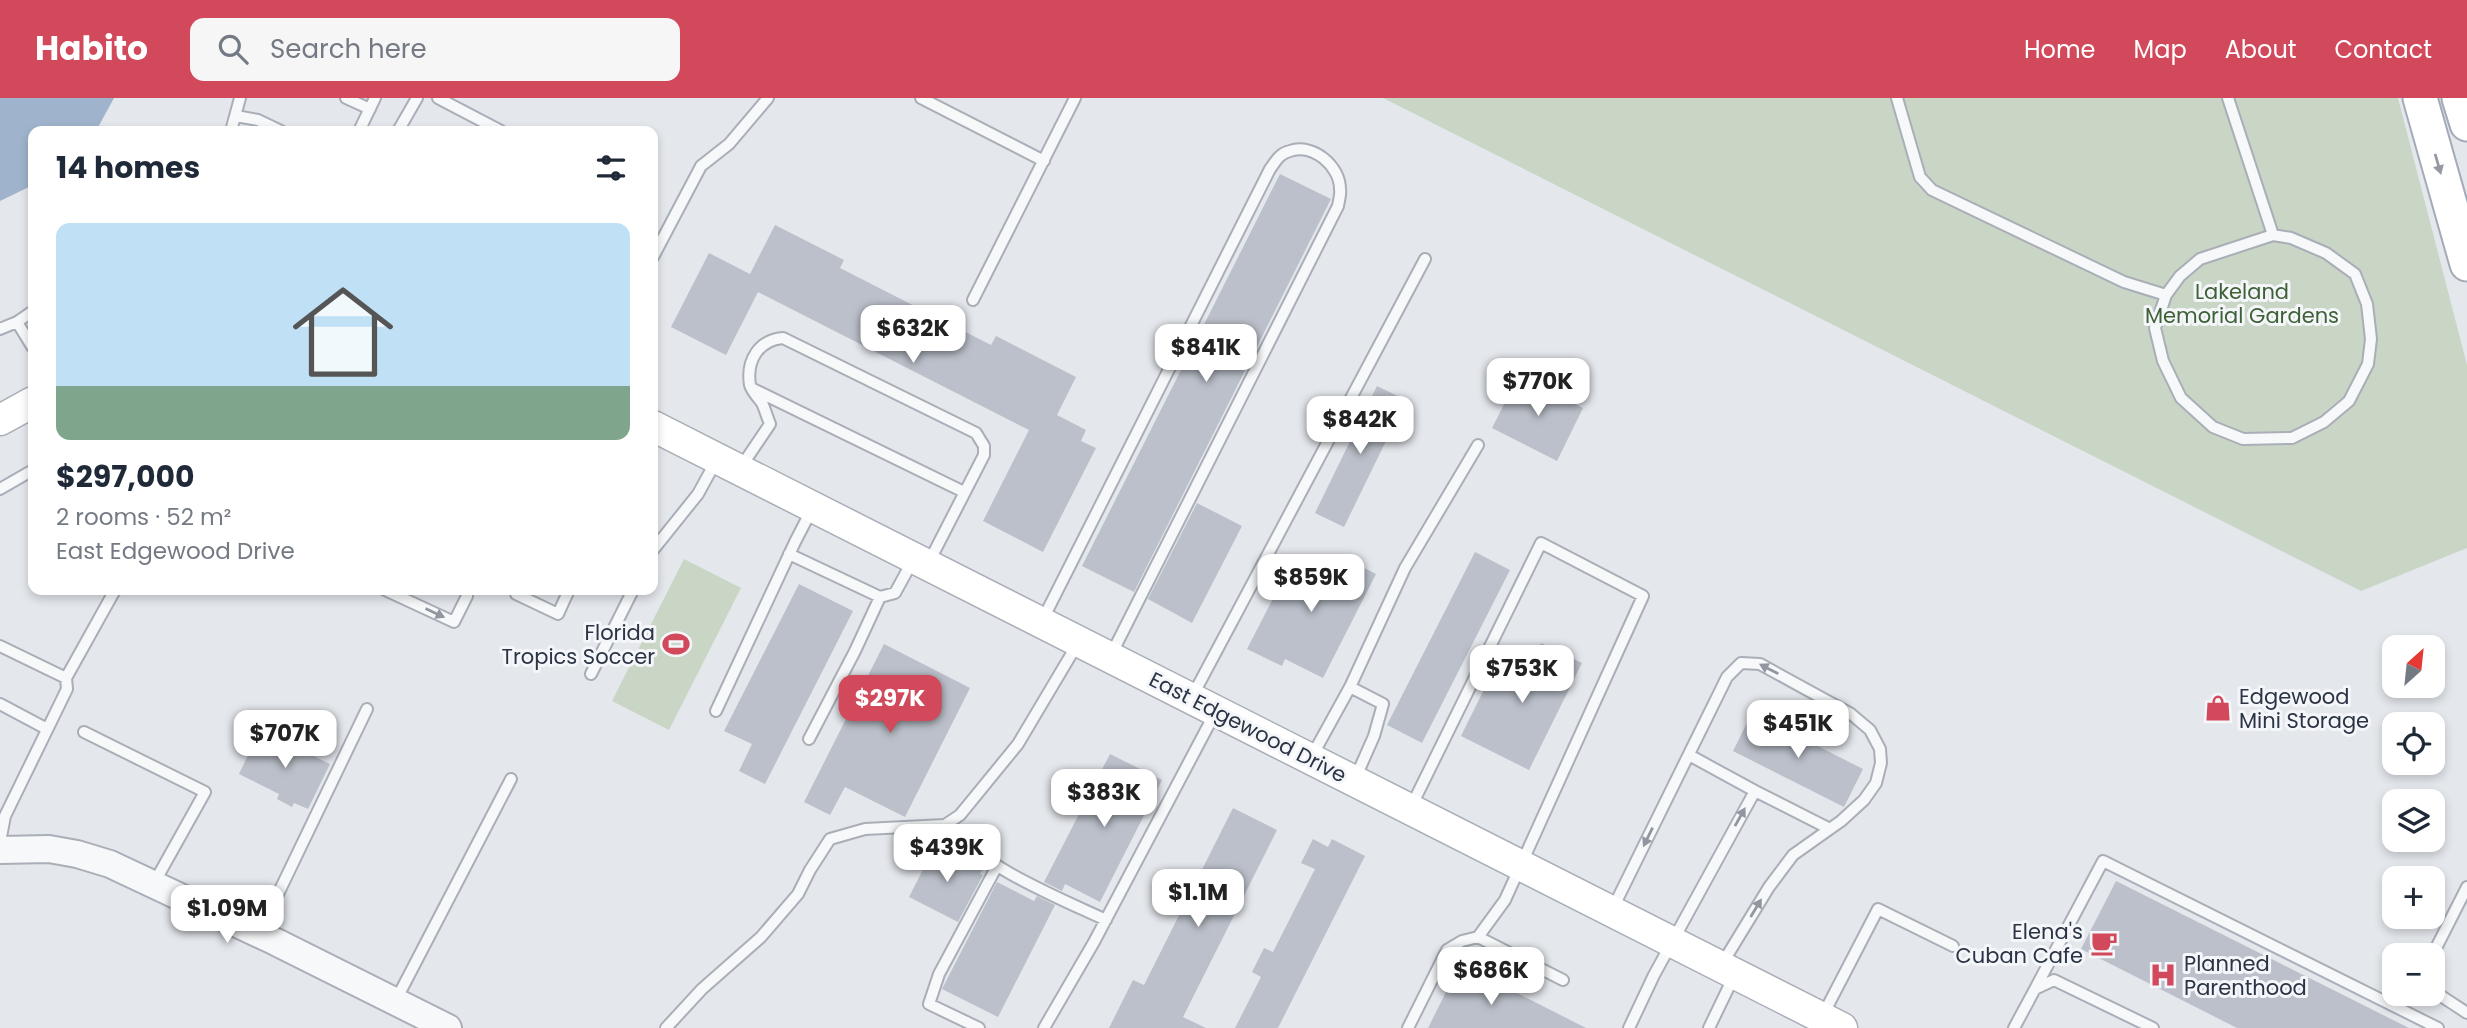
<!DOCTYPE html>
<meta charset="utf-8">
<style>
body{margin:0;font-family:Poppins,sans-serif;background:#f6f6f7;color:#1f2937;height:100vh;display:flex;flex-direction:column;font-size:26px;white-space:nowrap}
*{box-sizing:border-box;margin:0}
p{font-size:23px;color:#747a83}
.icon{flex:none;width:38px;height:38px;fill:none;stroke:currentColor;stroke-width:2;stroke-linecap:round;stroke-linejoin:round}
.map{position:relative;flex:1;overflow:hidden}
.panel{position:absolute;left:28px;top:28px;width:630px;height:469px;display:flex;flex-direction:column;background:#fff;border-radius:14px;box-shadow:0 4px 10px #0003}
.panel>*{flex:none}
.needle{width:46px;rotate:27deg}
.buttons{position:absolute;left:2382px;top:537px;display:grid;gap:14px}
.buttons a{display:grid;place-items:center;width:63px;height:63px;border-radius:14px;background:#fff;box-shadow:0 4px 10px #0003;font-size:35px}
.price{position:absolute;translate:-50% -60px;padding:0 16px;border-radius:14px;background:#fff;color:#222;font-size:23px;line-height:46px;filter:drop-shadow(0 2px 4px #0008)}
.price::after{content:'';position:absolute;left:50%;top:42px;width:21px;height:16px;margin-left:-10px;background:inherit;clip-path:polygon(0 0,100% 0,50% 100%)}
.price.on{background:#d1495b;color:#fff}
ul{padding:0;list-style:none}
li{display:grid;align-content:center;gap:14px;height:371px;padding:0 28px}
li span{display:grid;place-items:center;height:217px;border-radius:14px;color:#555}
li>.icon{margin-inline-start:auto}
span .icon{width:126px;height:126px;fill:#fffc;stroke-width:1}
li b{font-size:30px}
h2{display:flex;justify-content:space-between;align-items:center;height:84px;padding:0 28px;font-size:30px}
header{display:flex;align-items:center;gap:42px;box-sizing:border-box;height:98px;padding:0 35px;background:#d1495b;color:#fff}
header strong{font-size:33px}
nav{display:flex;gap:38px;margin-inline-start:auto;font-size:24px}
.search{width:490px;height:63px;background:#f6f6f7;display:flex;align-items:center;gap:18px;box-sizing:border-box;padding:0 24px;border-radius:14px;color:#747a83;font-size:26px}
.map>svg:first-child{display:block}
</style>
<header>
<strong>Habito</strong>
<div class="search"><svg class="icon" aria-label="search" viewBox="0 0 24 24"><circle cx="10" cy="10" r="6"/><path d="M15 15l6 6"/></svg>Search here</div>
<nav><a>Home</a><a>Map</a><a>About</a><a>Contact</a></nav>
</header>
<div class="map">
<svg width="2467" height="930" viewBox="0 0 2467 930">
<rect width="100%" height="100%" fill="#e4e7ec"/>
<path fill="#c9d6c5" d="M1383,0h1015l69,267v183l-106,43z
M684,461l57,29 -72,142 -57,-29z"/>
<path fill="#9fb4cc" d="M0,0h114l-18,33h-63v54l-33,16z"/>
<path fill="#bbc0ca" d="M1280,76l51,25 -197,393 -52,-26z
M775,127l69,35 -4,8 151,77 5,-9 80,41 -19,38 29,15 -5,11 15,7 -53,104 -60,-31 46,-91 -271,-138 -32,63 -55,-28 38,-74 41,21z
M1519,277l64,33 -26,53 -65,-33z
M1377,288l29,14 -62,127 -29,-14z
M1197,405l45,23 -50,97 -44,-24z
M1475,454l35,18 -88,173 -35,-18z
M1296,456l37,19 8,-17 35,18 -53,104 -38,-19 -3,7 -35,-17z
M799,486l54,27 -88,173 -26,-13 13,-27 -28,-13z
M1541,545l41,20 -53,107 -68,-34 39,-79 27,14z
M884,546l86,44 -65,129 -60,-30 -15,28 -26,-13z
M1752,615l111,56 -19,38 -111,-56z
M260,632l70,34 -22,45 -14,-6 -2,4 -15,-8 2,-5 -40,-20z
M1110,656l52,26 -62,122 -35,-18 -3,7 -18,-9z
M1233,710l44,22 -94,187 23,11h-97l24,-48 11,5z
M1313,741l15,8 4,-8 33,17 -87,172h-43l26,-51 -9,-5 12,-24 9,4 42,-83 -14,-6z
M935,748l47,24 -2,4 3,1 -25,47 -49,-25z
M2116,783l293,147h-172l-156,-79z
M997,784l37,19 3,-5 18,9 -57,112 -56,-28z
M1460,866l126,64h-158z"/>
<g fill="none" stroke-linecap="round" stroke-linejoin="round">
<g stroke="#a9aeb7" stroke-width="14">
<path id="service" d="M346,0l24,11
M438,0l63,33
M921,0l123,63
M1897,0l23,79 12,13 192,92 42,13
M2228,0l45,137
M236,18l22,4 23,11
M231,33l9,-33
M359,33l16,-33
M398,33l19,-33
M2273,137l18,3 35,15 29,21 12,30 4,35 -3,25 -19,37 -25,21 -32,16 -49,1 -30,-12 -32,-29 -18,-37 -8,-33 11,-33 14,-19 20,-17z
M653,159l48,-91 28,-22 39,-46
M973,202l102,-202
M17,224l16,26
M0,231l17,-7 16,-11
M753,291l211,103
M741,369l29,-43c-3,-7 -5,-15 -8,-21 -4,-6 -10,-11 -12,-18 -4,-25 9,-45 33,-47l193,95 8,13v9l-55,107
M0,391l33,-19
M653,452l45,-56 18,-33
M789,456l91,43 15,-4 18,-33
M385,492l69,32 13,-26v-6
M518,492l-2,4 42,20 11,-24
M1043,521l227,-450c6,-8 10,-16 20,-18 23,-8 50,15 50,38 1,5 -1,11 -2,17l-227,449
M0,548l66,32 1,11 -62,127 -5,26
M591,576l42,-84
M66,580l49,-88
M1350,589l55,-119 73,-123
M1193,597l232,-436
M0,606l47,25
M716,613l79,-169 17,-33
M84,634l121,60 -52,93
M809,641l46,-88 25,-54
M1312,658l38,-69 33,17 -9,32 -19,43
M1755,693l75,38
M1410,711l131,-266 102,53 -138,304 -27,37 85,43
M945,727c43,44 105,69 161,95
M1613,810l114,-231 14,-14 19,1 91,50 19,16 10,19 1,14 -5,20 -12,17 -23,21 -48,34 -24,32 -47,77
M256,835l23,-41 88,-183
M2432,858l35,-69
M2035,891l68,-128 335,167
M2432,892l35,23
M395,904l116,-223
M1823,917l55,-106 75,37
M666,930l36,-39 59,-52 37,-43 12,-24 20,-31 35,-10 80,-4 15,-10 58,-71 60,-101
M979,930l-50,-24 10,-30 58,-108
M1044,930l50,-86 121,-229
M1408,930l39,-78 15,-9 16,-4
M1629,930l25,-53 101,-184 -66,-36
M1709,930l25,-52
M2014,930l21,-39 19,-9 99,48"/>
</g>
<g stroke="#a9aeb7" stroke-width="30">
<path id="tertiary" d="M0,752l49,-1 28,5 33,10 166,78 172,86"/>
</g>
<g stroke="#a9aeb7" stroke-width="33">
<path id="secondary" d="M0,322l33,-18
M653,328l1189,602"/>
</g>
<g stroke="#a3abb8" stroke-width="37">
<path id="primary" d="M2420,0l47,166
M2459,0l8,26"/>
</g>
<use href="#service" stroke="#f7f8fa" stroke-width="10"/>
<use href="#tertiary" stroke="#f7f8fa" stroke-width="26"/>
<use href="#secondary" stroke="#fff" stroke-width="30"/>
<use href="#primary" stroke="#fff" stroke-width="33"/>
</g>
<defs><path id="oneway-solid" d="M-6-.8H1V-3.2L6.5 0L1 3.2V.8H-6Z" transform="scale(1.75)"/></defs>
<use fill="#959aa2" href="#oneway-solid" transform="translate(2438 66) rotate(74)"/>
<g fill="#9196a0">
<use href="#oneway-solid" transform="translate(435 515) rotate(25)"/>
<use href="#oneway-solid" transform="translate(1769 571) rotate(-153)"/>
<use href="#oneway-solid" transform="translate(1740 719) rotate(-61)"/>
<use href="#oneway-solid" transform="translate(1648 739) rotate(116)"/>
<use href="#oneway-solid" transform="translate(1756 810) rotate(-59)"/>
</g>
<defs>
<g id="stadium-bare" transform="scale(2.1)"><path d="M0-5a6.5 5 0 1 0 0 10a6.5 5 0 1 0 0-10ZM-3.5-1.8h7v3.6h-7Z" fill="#d1495b" stroke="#f4f6f9" stroke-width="2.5" paint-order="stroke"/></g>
<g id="shop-bare" transform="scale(2.1)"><path d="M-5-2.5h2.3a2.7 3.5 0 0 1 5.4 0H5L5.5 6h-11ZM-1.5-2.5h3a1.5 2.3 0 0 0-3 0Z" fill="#d1495b" stroke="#f4f6f9" stroke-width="2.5" paint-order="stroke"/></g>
<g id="cafe-bare" transform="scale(2.1)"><path d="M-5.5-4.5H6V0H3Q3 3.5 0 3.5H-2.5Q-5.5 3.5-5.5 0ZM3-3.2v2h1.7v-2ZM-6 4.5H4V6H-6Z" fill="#d1495b" stroke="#f4f6f9" stroke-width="2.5" paint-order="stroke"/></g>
<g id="hospital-bare" transform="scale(2.1)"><path d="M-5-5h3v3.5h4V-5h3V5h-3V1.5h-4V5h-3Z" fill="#d1495b" stroke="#f4f6f9" stroke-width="2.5" paint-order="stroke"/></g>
</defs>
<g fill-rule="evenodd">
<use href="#stadium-bare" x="676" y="546"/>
<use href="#shop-bare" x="2218" y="610"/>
<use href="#cafe-bare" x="2104" y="845"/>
<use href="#hospital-bare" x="2163" y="877"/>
</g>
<g text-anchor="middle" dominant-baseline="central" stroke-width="6" stroke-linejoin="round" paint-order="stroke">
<g font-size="21" fill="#3f6138" stroke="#f4f6f9">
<text x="2242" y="193">Lakeland<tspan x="2242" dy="24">Memorial Gardens</tspan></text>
</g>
<g font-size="21" fill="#2b3445" stroke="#f4f6f9" text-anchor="end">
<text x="655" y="534">Florida<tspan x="655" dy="24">Tropics Soccer</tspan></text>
<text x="2239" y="598" text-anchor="start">Edgewood<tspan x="2239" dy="24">Mini Storage</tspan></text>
<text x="2083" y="833">Elena's<tspan x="2083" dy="24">Cuban Cafe</tspan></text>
<text x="2184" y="865" text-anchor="start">Planned<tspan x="2184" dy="24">Parenthood</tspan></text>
</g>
<g font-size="21" fill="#2b3445" stroke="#f4f6f9">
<text transform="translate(1248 629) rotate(27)">East Edgewood Drive</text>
</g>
</g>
</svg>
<div class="buttons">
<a><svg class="needle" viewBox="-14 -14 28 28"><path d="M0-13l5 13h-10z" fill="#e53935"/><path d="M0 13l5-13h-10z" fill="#747a83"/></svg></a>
<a><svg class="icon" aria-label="locate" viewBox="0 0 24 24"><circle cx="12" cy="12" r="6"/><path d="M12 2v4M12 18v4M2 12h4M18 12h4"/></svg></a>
<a><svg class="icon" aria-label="layers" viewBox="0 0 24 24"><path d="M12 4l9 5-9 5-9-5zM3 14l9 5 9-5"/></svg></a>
<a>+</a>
<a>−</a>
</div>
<b class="price" style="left:913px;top:267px">$632K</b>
<b class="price" style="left:1206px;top:286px">$841K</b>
<b class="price" style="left:1538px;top:320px">$770K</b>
<b class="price" style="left:1360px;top:358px">$842K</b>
<b class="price" style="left:1311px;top:516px">$859K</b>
<b class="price" style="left:1522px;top:607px">$753K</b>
<b class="price on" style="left:890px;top:637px">$297K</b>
<b class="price" style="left:1798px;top:662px">$451K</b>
<b class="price" style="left:285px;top:672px">$707K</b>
<b class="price" style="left:1104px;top:731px">$383K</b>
<b class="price" style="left:947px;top:786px">$439K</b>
<b class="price" style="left:1198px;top:831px">$1.1M</b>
<b class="price" style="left:227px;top:847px">$1.09M</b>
<b class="price" style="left:1491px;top:909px">$686K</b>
<section class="panel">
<h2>14 homes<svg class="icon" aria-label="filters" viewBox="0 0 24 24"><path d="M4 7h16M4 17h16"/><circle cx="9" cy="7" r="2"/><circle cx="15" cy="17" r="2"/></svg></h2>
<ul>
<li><span style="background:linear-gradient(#bfe0f5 75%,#7fa58c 0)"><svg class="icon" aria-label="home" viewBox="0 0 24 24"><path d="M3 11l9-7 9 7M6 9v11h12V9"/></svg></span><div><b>$297,000</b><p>2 rooms · 52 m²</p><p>East Edgewood Drive</p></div></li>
</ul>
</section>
</div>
